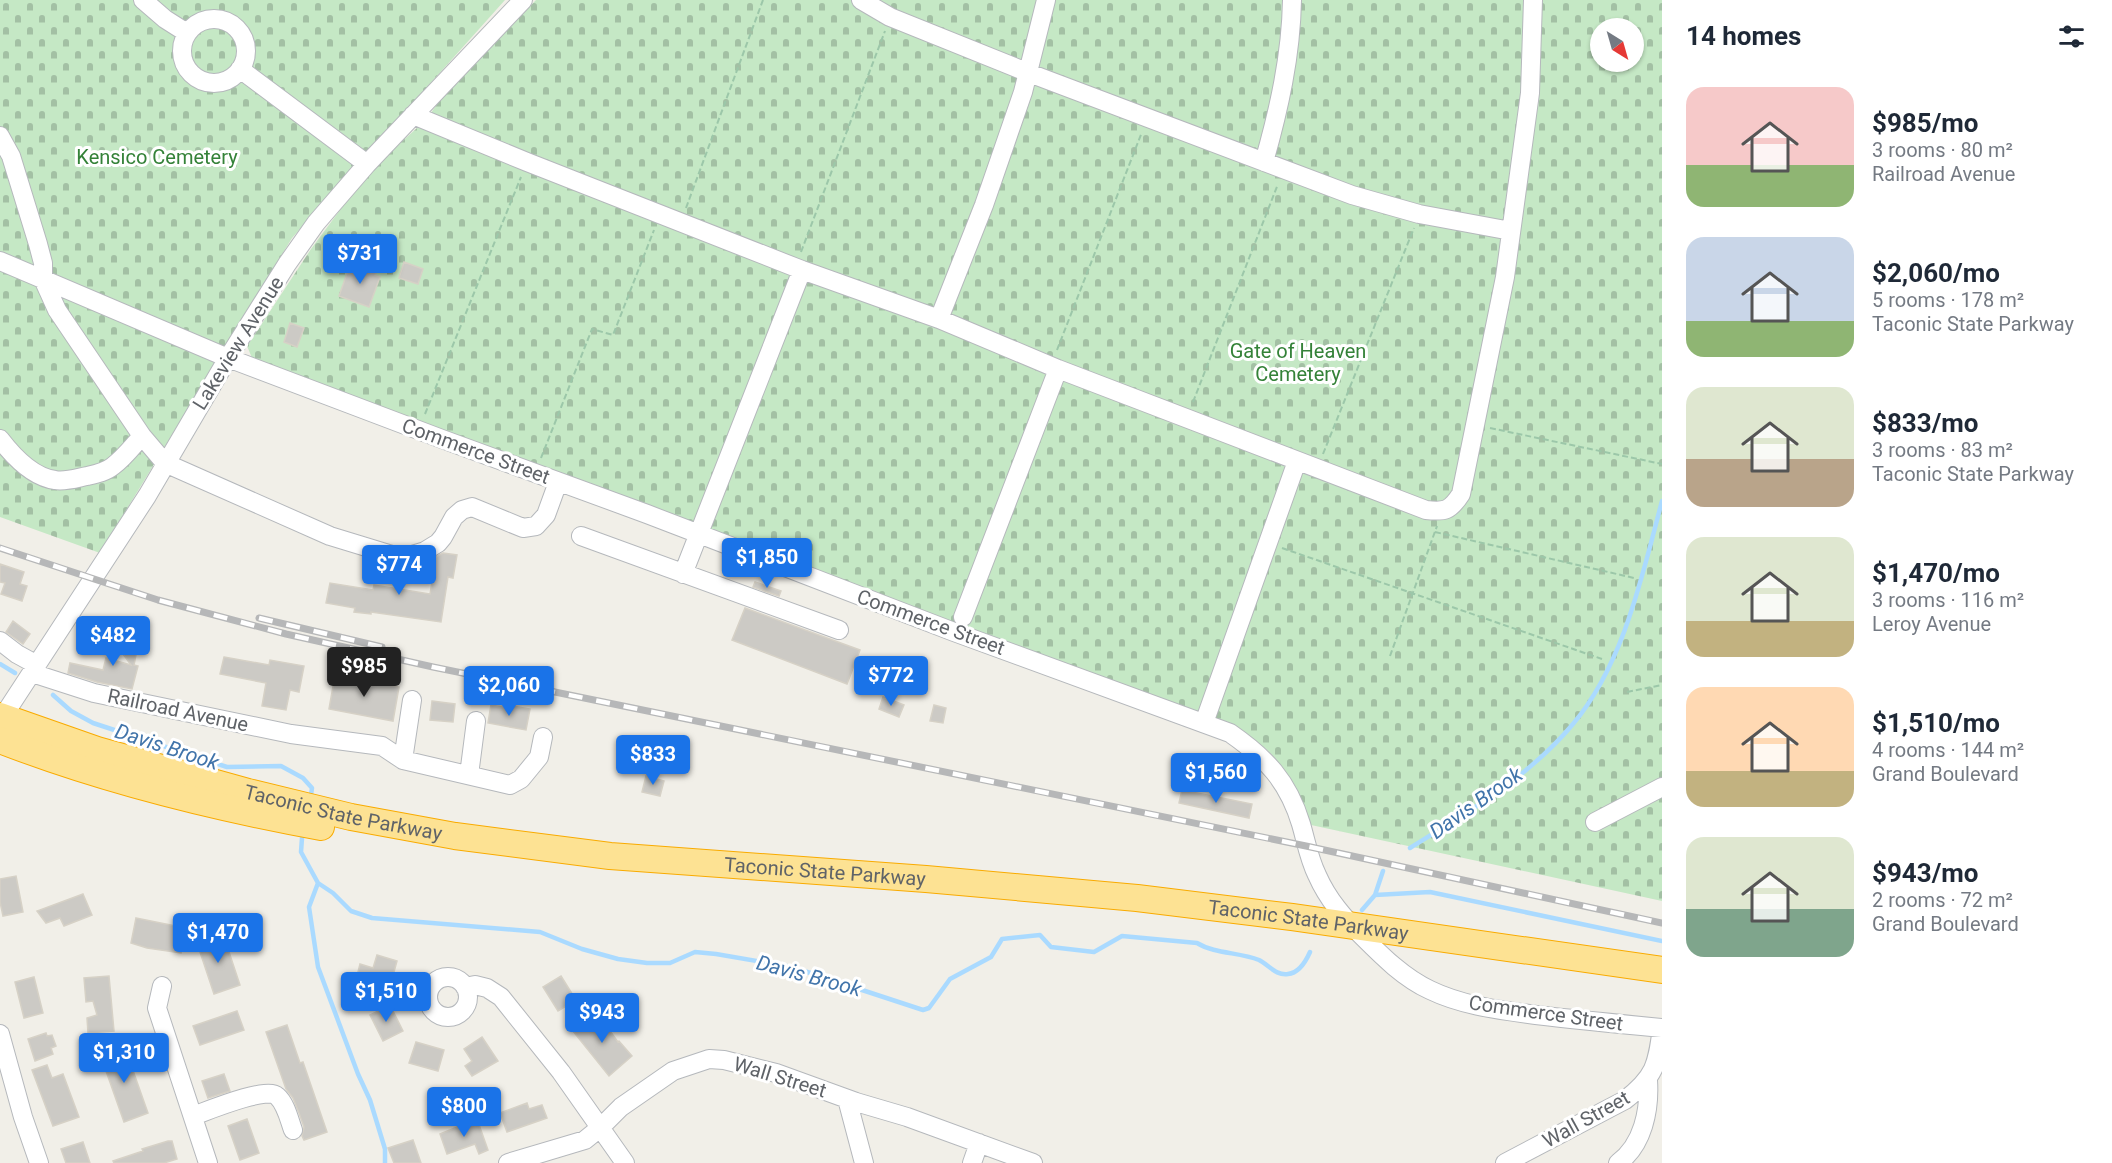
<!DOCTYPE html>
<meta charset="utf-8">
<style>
body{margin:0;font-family:Roboto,sans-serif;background:#f2f2f3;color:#1f2937;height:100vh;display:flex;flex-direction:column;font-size:22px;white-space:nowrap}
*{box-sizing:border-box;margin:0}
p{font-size:20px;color:#747a83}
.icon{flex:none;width:33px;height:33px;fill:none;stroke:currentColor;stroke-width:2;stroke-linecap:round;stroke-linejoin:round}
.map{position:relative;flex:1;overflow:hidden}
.sheet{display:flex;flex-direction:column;background:#fff;width:450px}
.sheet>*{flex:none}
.needle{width:39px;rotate:143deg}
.controls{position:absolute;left:1590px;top:18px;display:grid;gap:12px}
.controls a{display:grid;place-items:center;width:54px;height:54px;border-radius:50%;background:#fff;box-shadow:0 2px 4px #0004;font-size:30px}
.price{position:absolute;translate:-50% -51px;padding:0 14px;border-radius:6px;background:#1a73e8;color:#fff;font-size:20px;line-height:39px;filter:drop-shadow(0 2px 3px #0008)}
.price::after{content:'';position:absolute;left:50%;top:36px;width:18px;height:14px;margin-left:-9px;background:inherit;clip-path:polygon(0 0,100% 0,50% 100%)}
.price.current{background:#222;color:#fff}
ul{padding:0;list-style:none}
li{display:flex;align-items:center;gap:18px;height:150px;padding:0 24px}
li span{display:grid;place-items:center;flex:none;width:168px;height:120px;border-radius:18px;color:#555}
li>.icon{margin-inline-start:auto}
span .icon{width:72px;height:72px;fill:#fffc;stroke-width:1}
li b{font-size:26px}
h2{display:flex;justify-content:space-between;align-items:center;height:72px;padding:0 24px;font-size:26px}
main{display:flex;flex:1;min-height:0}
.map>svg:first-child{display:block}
</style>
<main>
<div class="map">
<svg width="1662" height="1163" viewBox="0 0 1662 1163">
<defs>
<pattern id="cemetery-stones" width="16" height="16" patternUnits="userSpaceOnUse" patternTransform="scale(1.5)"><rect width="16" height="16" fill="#c5e8c5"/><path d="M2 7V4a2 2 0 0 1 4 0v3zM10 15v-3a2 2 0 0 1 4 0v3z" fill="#a3c0a4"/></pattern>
</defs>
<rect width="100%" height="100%" fill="#f1efe8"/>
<path fill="url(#cemetery-stones)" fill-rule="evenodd" d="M0,0h505l-213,238 -192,315 -100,-36z
M536,0h1126v901l-351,-76c-11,-27 -23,-56 -45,-76 -7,-6 -16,-11 -23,-17l-792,-296 -199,-78 -5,-12 64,-97 32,-43 37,-45 46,-41 14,-20zM1600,28h34v34h-34z"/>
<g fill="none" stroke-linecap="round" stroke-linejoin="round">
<path stroke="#aadaff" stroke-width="4.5" d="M0,664l15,9
M53,695l18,16 22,12 134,44 54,-1 22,12 9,10 -1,7
M302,838l-1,14 17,31 15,10 18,18 21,7 168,14 42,17 36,10 29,4h23l25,-11 21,2 76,13 131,43 6,-2 21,-29 41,-22 11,-18 38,-4 11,12 43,5 28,-16 75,7c18,11 42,9 62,17 10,5 17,16 29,14 11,-1 18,-13 22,-22
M1410,848c58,-36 119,-71 163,-124 51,-61 69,-148 89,-223
M318,883l-9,24 9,60 40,107 12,26 15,49v14
M1375,895l55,-3 232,49
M1362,910l13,-15 8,-24"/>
</g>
<path fill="#cccac5" stroke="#d6d1c6" stroke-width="1.5" d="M351,262l26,9 -2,4 5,2 -11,30 -30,-11z
M404,262l19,7 -5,15 -19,-6z
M290,323l14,5 -7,19 -13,-5z
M443,553l14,2 -4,23 -5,-1 -7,45 -70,-10v2l-17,-2 1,-4 -29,-5 4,-20 43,7 1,-5 56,9 6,-37z
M0,564l24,8 -4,12 7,2 -5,15 -21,-7 4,-11 -5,-1z
M755,582l26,9 -2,5 -26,-9z
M745,608l115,42 -13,34 -115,-44z
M13,621l17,13 -7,10 -17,-12z
M120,634l19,5 -5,26 4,1 -6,23 -35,-7 -29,-9 2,-10 33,7 3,-12 25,7 -13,-18z
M224,657l45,8 1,-5 34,6 -5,26 -9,-2 -4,20 -24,-4 4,-23 -46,-9z
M335,675l64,12 -6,34 -64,-12z
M883,697l21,8 -5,12 -20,-8z
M432,701l23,3 -2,18 -23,-2z
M491,705l21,4 1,-3 17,3 -4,21 -38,-7z
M934,705l12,3 -3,15 -13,-2z
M646,776l18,5 -4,15 -18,-4z
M1182,790l70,14 -3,14 -70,-15z
M16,876l7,36 -20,4 -3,-14v-23z
M83,894l9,21 -28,11 -4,-8 -14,5 -9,-12z
M136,918l50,10 -5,25 -34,-5 -16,-5z
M223,934l17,51 -26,9 -17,-51z
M377,955l20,6 -8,29 -33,-10 4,-16 13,4z
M109,976l5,55 -26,2 -1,-15 10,-3 -4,-14 -7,1 -2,-24z
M561,976l15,24 -18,11 -15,-24z
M34,977l9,36 -19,5 -9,-36z
M390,1005l13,26 -20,10 -13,-26z
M237,1011l7,19 -44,15 -7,-19z
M596,1012l22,30 1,-1 13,15 -23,20 -37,-46z
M287,1025l13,38 3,-1 24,70 -23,8 -2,-4 2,-9 -5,-14 -6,-15 -7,-9 -20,-57z
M46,1033l1,3 5,-1 4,11 -5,2 2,6 -18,7 -7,-22z
M482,1037l16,24 -26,15 -7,-10 7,-5 -8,-12z
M416,1042l28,8 -6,21 -29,-8z
M124,1045l24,68 -24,9 -24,-68z
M47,1065l5,13 11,-4 16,43 -26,9 -21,-56z
M224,1074l6,17 -22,7 -6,-17z
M527,1103l2,6 13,-4 5,13 -40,14 -7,-19z
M247,1119l12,34 -19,7 -12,-34z
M477,1119l11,31 -9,4 -4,-10 -28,10 -7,-20z
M413,1140l8,23h-27l-6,-15z
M168,1141h4l5,18 -13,4h-50l-1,-2 30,-10 -1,-2z
M83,1142l7,21h-24l-5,-14z"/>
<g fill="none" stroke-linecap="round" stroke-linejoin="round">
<g stroke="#b5b8bc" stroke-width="20">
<path id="minor" d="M143,0l22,19 22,14
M861,0l29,17 139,56 323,122 67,19 92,17
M182 51a32 32 0 1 1 64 0a32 32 0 1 1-64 0Z
M240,69l127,95
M413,115l114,47 275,108 137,49 119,50 368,141c19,2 24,1 35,-16l44,-217 25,-184 3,-93
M0,136l11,20 27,88 5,19v16l14,31 85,126 23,27 165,73 72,22 23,-7 13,-8 5,-6 11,-20 8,-7 10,-3 51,21 13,-2 10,-11 12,-33
M1264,162c15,-53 27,-106 28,-162
M0,261l228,97 214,81 205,75 307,118 276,101c36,25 58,48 71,91 5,17 8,35 16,51 11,25 27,43 46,62 20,20 41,41 67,53 33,16 70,20 106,25 42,5 84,9 126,13
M939,319l45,-114 39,-113 23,-92
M0,439c13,17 32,38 55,41 10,2 22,-2 32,-4 9,-2 19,-4 26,-10 11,-8 20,-20 29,-30
M581,536l258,94
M683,574l119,-304
M963,617l95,-248
M0,641l17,13 20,11
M32,673l62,20 197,41 91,12 21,14 107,25 11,-6 18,-22 4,-20
M0,721l147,-225 81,-138 59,-94 29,-41 51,-59 156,-164
M1204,723l93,-262
M403,760l9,-60
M469,775l7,-54
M1595,822l67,-35
M428 997a20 20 0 1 1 40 0a20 20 0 1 1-40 0Z
M162,986l-5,22 51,155
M465,987l10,-2 12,3 14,9 60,75 64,91
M0,1034l23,83 16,46
M847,1099l17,64
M193,1116c14,-5 74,-30 84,-20 9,8 12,23 16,34
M508,1163l77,-23 16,-13 20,-20 52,-36 36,-12 15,1 52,13 80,29 51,15 126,46
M972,1163l7,-20
M1505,1163l120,-63c31,-24 32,-36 37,-72
M1618,1163c25,-18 32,-53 30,-83"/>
</g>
<g stroke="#f9ab00" stroke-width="28">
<g id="highway">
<path id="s1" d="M0,716l97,34 151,42 103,25 104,19 155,20 316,23 211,19 155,19 370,53"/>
<path d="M0,740c103,40 212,67 321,87"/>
</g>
</g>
<path stroke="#9cc7a9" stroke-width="2" stroke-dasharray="6 3" stroke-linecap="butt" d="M686,208l77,-208
M801,252l84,-221
M1057,350l85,-218
M1193,402l85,-218
M425,414l96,-237
M1490,428l172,36
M1323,454l91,-226
M541,458l51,-129 21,6 41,-105
M1435,532l199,46
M1282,548l320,111
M1390,656l47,-130
M1627,692l35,-7"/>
<use href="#minor" stroke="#fff" stroke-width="18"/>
<use href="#highway" stroke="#fde293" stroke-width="26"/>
<g stroke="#b6b7b8" stroke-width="7">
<path id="rail" d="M0,548l158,52 128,34 147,33 873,179 356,77
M259,618l123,29"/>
</g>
<use href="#rail" stroke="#fff" stroke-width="4.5" stroke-dasharray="14" stroke-linecap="butt"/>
</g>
<g text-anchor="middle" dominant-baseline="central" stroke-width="6" stroke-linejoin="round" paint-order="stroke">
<g font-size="20" fill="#348238" stroke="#fff">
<text x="157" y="157">Kensico Cemetery</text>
<text x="1298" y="351">Gate of Heaven<tspan x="1298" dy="23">Cemetery</tspan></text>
</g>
<g font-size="20" fill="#5f6368" stroke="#fff">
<text transform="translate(238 343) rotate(-58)">Lakeview Avenue</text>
<text transform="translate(476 451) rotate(20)">Commerce Street</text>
<text transform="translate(931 622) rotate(20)">Commerce Street</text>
<text transform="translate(178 710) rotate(12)">Railroad Avenue</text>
<text stroke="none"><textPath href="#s1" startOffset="357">Taconic State Parkway</textPath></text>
<text stroke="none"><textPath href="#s1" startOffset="843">Taconic State Parkway</textPath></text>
<text stroke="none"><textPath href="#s1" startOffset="1329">Taconic State Parkway</textPath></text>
<text transform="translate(1546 1013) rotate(8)">Commerce Street</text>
<text transform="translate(780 1077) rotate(17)">Wall Street</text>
<text transform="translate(1586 1119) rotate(-29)">Wall Street</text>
</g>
<g font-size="21" font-style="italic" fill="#4174aa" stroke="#fff">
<text transform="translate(167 747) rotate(18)">Davis Brook</text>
<text transform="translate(1476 803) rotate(-35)">Davis Brook</text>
<text transform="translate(809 976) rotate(15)">Davis Brook</text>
</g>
</g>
</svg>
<div class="controls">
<a><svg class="needle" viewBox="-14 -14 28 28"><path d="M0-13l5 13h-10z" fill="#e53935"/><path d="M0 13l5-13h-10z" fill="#747a83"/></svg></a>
</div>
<b class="price" style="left:360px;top:285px">$731</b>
<b class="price" style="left:767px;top:589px">$1,850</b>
<b class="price" style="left:399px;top:596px">$774</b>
<b class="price" style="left:113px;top:667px">$482</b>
<b class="price current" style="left:364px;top:698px">$985</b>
<b class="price" style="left:891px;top:707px">$772</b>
<b class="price" style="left:509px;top:717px">$2,060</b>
<b class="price" style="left:653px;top:786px">$833</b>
<b class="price" style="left:1216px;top:804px">$1,560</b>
<b class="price" style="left:218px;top:964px">$1,470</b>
<b class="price" style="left:386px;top:1023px">$1,510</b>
<b class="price" style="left:602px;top:1044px">$943</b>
<b class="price" style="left:124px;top:1084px">$1,310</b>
<b class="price" style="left:464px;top:1138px">$800</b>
</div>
<section class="sheet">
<h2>14 homes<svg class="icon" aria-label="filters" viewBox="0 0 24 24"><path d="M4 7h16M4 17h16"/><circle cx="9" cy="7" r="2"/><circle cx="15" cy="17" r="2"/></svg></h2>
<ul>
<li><span style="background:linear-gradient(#f6c9c9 65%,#8fb573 0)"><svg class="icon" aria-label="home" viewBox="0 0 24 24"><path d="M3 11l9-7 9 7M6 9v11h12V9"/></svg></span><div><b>$985/mo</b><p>3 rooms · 80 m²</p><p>Railroad Avenue</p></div></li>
<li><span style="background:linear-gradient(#c9d6e8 70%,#8fb573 0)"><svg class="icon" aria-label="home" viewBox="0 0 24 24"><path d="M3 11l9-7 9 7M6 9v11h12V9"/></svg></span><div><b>$2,060/mo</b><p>5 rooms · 178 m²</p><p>Taconic State Parkway</p></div></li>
<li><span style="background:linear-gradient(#dfe7d0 60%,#b9a48a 0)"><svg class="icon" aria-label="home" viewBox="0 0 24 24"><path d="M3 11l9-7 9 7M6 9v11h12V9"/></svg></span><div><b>$833/mo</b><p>3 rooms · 83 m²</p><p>Taconic State Parkway</p></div></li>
<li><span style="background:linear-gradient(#dfe7d0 70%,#c2b280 0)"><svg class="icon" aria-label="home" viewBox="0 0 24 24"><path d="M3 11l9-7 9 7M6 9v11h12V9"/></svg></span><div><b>$1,470/mo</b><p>3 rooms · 116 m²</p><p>Leroy Avenue</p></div></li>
<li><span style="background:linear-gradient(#ffd9b3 70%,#c2b280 0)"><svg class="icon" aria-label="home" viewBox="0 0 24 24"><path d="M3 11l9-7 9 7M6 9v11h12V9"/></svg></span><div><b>$1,510/mo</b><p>4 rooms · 144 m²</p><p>Grand Boulevard</p></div></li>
<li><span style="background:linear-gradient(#dfe7d0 60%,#7fa58c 0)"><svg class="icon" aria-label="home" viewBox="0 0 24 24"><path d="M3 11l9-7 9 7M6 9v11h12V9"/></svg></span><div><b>$943/mo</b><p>2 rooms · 72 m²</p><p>Grand Boulevard</p></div></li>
</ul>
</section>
</main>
